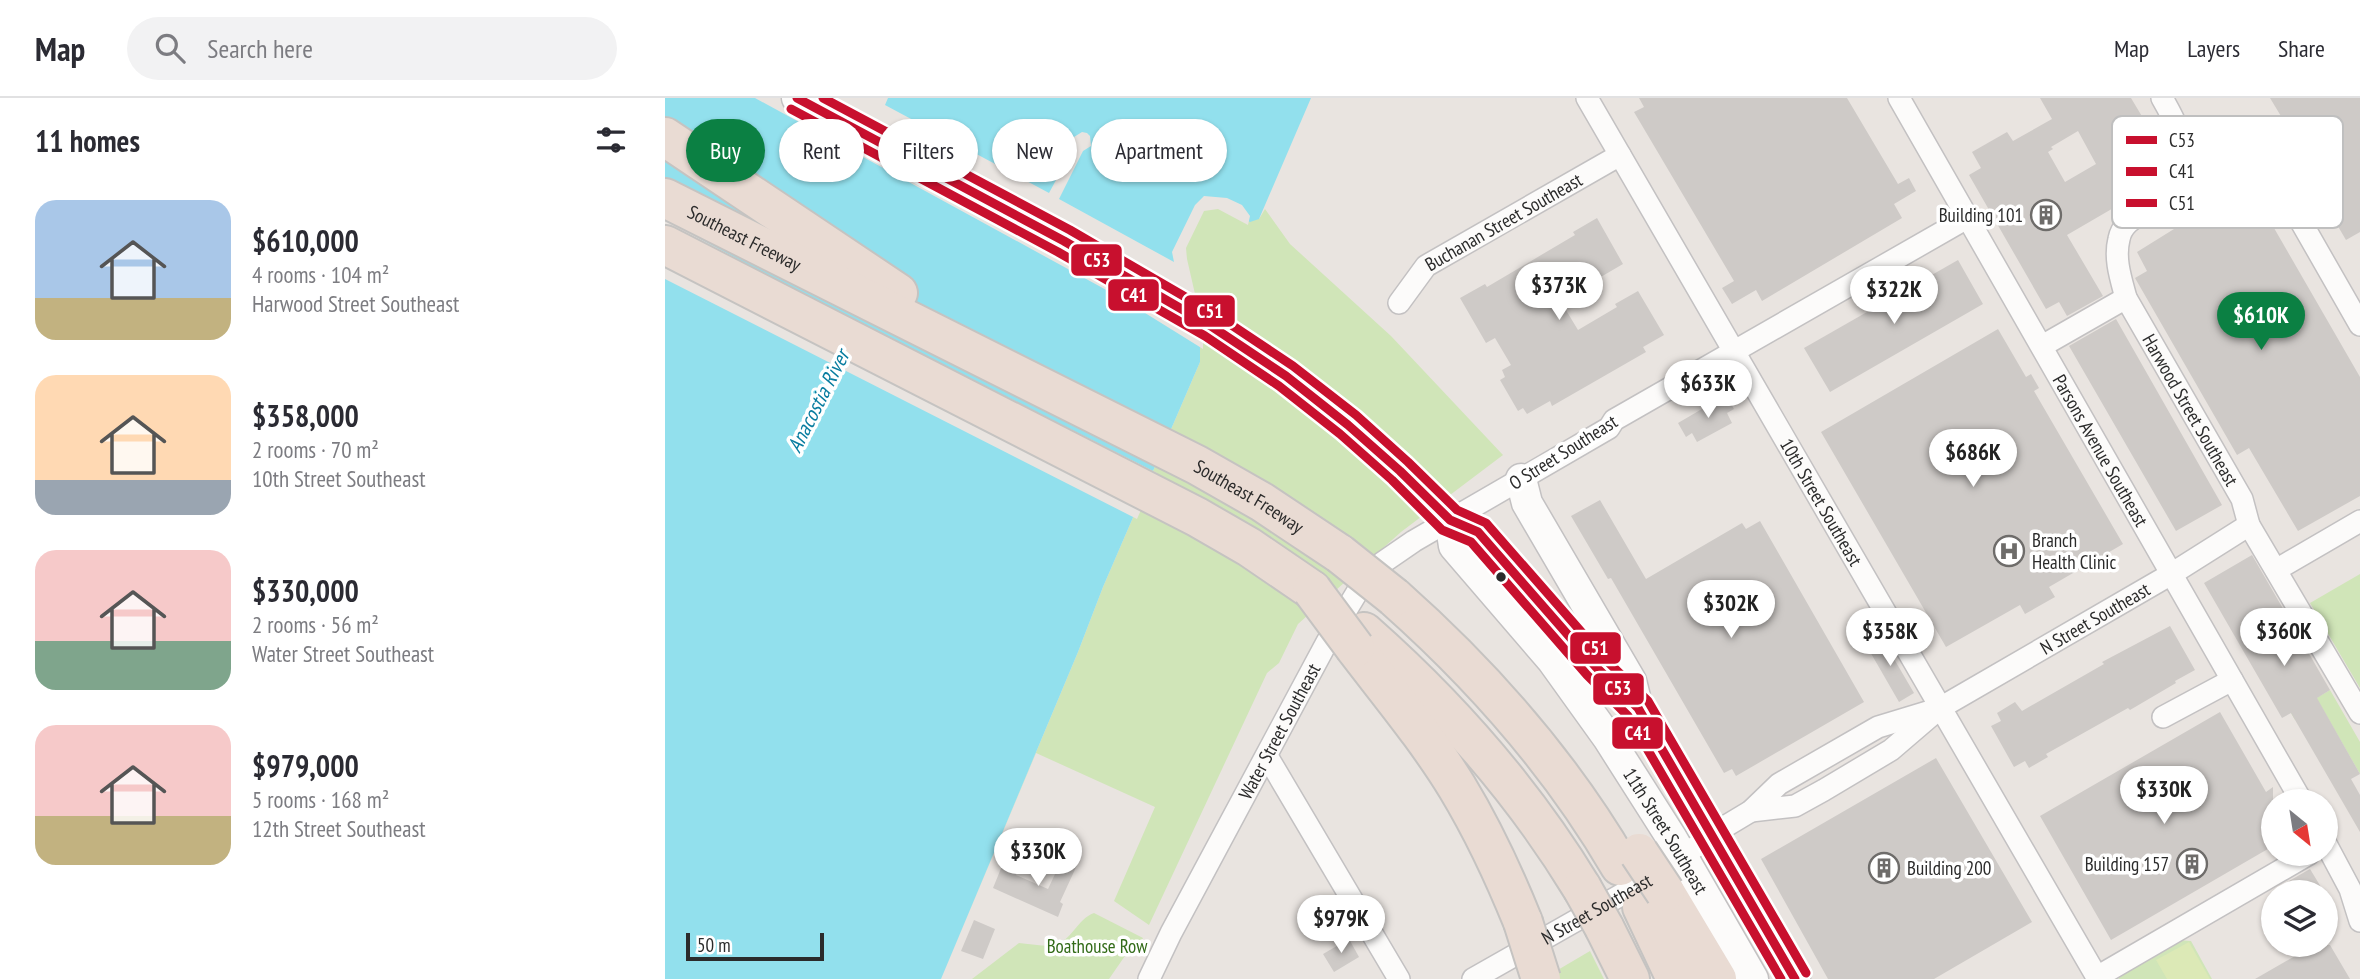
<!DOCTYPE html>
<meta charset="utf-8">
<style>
body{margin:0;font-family:"PT Sans Narrow",sans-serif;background:#f2f2f3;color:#2b2b33;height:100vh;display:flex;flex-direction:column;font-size:26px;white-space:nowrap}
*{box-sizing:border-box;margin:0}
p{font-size:23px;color:#7c7c81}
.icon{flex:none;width:38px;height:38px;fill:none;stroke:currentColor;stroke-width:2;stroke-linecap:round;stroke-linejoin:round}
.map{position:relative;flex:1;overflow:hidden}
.side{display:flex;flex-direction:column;background:#fff;width:665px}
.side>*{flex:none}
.banner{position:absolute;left:21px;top:21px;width:665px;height:63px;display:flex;gap:14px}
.needle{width:46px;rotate:150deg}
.buttons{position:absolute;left:1596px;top:691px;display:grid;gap:14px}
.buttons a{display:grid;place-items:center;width:77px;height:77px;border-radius:50%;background:#fff;box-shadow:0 2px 5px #0004;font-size:35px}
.scale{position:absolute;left:21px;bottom:18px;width:138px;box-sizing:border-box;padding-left:7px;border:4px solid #2b2b2b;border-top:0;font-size:19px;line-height:24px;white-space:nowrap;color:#2b2b2b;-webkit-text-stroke:5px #fff;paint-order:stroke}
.price{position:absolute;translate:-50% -60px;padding:0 16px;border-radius:24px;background:#fff;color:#222;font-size:23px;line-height:46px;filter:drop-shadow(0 2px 4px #0008)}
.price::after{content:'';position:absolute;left:50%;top:42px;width:21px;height:16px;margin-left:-10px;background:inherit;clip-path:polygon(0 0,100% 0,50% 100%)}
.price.on{background:#0b8043;color:#fff}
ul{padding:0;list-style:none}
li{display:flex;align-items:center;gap:21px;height:175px;padding:0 35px}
li span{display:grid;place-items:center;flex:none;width:196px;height:140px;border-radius:21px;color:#555}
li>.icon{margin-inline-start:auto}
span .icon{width:84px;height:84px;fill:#fffc;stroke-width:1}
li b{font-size:30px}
h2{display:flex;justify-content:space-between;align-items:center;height:84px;padding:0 35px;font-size:30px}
.pill{padding:0 24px;border-radius:32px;background:#fff;box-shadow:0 2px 5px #0004;font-size:24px;line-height:63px}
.pill.on{background:#0b8043;color:#fff}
header{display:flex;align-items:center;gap:42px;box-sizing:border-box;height:98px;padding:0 35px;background:#fff;border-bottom:2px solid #e1e1e2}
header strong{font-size:33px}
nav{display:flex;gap:38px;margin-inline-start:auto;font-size:24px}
.search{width:490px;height:63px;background:#f2f2f3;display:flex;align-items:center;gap:18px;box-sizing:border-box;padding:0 24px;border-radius:38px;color:#7c7c81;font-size:26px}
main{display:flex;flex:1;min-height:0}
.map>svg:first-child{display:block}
</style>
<header>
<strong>Map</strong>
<div class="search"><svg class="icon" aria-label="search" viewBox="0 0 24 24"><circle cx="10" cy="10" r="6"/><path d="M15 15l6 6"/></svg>Search here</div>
<nav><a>Map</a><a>Layers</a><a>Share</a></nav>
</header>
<main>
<section class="side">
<h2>11 homes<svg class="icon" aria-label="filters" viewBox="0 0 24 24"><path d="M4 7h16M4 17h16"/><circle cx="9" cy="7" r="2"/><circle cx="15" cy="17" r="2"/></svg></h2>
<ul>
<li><span style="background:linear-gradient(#a9c7e8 70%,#c2b280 0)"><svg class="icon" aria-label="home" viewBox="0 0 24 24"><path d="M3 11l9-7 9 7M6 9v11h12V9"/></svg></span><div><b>$610,000</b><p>4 rooms · 104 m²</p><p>Harwood Street Southeast</p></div></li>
<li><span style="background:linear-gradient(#ffd9b3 75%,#9aa5b1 0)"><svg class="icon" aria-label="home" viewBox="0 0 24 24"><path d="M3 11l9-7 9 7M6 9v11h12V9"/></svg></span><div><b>$358,000</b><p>2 rooms · 70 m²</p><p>10th Street Southeast</p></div></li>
<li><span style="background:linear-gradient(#f6c9c9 65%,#7fa58c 0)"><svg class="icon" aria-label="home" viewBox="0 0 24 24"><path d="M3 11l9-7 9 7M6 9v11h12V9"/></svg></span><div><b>$330,000</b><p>2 rooms · 56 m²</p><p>Water Street Southeast</p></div></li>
<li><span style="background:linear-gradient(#f6c9c9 65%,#c2b280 0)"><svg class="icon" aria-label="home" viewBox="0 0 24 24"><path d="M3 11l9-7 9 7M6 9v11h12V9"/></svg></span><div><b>$979,000</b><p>5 rooms · 168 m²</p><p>12th Street Southeast</p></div></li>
</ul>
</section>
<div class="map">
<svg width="1695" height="881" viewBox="0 0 1695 881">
<rect width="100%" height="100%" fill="#e9e4e0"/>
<path fill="#d0e5b8" d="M554,108l40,13 6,-10 25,35 101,92 112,119 -102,77 -103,92 -19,39 -12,10 -118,252 -35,-24 41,-94 -119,-54 -95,226 137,-327 25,-65 97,-225 -17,-114 18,-40z
M1695,476v114l-50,-85z
M1665,592l30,52v32l-39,-68 -26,14 -4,-7z
M429,815l49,25 -8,18 -8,-3 -18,26h-137l47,-36c11,1 25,4 35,2 18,-4 23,-26 40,-32z
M1512,842l14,1 21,38h-93l-2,-4z
M925,853l14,28h-46l-2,-8z"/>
<path fill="#dce9b6" d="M1524,844l21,37h-43l-11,-19z"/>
<path fill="#92e0ed" d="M0,0h646l-52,121 -9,3 -31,-16 -17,2 -19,40 17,82v32l-97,225 -25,65 -137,327h-276z"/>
<path fill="#e9e4e0" d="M90,0h133l-3,7 164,88 25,-46v-10l8,-5 5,1 3,3 1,10 -8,5 -24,48 115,63 -2,-10 23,-47 9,-9 23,2 15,7 8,11 -2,9 -30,-16 -14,2 -18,37 1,11 16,70v20l-82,-51z
M0,122l121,65 371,188 -20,46 -472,-240z"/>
<path fill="#cecac7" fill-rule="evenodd" d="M974,0h208l51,86 11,-6 7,13 -22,13 8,14 -140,83 -6,-11 -24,14 -10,-16 12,-7 -100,-169 10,-5z
M1375,0h91l21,35 -41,23 23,40 -67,39 36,61 -36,20 -8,-14 -13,7 -77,-134 12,-7 -9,-16 35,-20 6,9 39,-22zM1413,33l18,33 -31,18 -17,-30 5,-3 -2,-2z
M1605,0h90v134l-14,8 -48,-82 6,-4z
M1583,85l112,194v119l-62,35 -49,-83 -12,7 -102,-177 12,-7 -10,-19z
M932,120l26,46 -24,14 -2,-3 -39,22 20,33 39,-23 -2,-3 23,-13 26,44 -21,12 3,5 -94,54 -2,-5 -23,13 -4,-6 -5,3 -18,-31 5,-3 -3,-7 9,-5 -16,-27 -9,5 -26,-45 25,-14 2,3 88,-52 -2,-3z
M1293,162l25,44 -153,88 -26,-44z
M1451,221l106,186 -46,26 -107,-185z
M1333,231l28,48 5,-3 8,14 -5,3 89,153 -74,43 6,10 -30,17 -5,-9 -74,42 -125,-215z
M1061,297l8,14 -7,4 5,10 -35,19 -5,-9 -6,4 -8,-14z
M935,402l46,79 96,-56 4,6 14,-8 104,181 -128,74 -4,-7 -8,4 -113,-195 -3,1 -37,-63z
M1587,457l78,135 -13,8 43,76 -9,5 9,16v37l-69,-119 -9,5 -78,-135z
M1505,528l25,44 -20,11 1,2 -46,27 -2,-2 -82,46 2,3 -19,11 -4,-7 -11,6 -23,-41 10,-5 -4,-8 18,-11 7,9 82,-47 -2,-2z
M1215,537l34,58 -15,9 -34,-59z
M1555,614l46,80 7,-5v59l-162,94 -71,-124z
M1271,660l96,164 -98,57h-106l-67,-120z
M398,759l15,6 -18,39 3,2 -5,13 -65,-29 9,-22 15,6 -1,3 32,14z
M1645,771l14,23h-28l-7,-11z
M309,822l21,9 -12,30 -22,-8z
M684,841l10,18 -25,15 -11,-18z
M1649,847h16l20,34h-95z"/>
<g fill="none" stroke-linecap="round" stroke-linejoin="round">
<g stroke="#c3c1c2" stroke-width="24">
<g id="minor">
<path id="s1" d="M922,0l511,881"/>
<path id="s2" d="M1234,0l403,704"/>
<path id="s3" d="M1497,0c26,45 37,78 -14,111 -12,8 -26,14 -29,30 -5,20 2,40 7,59l116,201 7,26 111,188"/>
<path d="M1518,73l19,15 54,-28 12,6 92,161"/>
<path id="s4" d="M734,205l27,-37 194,-111"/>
<path d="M1377,248l84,-48"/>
<path d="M1611,472l84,-49"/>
<path d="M1498,619l69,-37"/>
<path d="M602,658l132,223"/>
<path id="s5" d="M1086,713l44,-5 29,-16 67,-40 49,-42 233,-135 76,-48"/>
<path d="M1661,746l24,45 10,32"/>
<path d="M1432,879l212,-123"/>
<path id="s6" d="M484,881l22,-46 156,-291 35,-58 20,-21 32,-22 195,-113 5,-8 353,-202"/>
<path id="s7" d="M808,881l192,-109 46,-35 40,-24 28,-27 99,-57 56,-17"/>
</g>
</g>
<g stroke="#c3c1c2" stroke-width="33">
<g id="secondary">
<path d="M132,0l267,143 147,85 75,50 62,49 52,46 50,49 28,12 118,135 42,41 157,271"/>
<path d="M856,381l6,24 104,178 4,16"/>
<path id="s8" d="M785,422l4,26 98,114 56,78 63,99 82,142"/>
</g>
</g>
<g stroke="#c5c3c1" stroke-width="42">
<g id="motorway">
<path d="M0,39l233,156"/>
<path id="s9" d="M0,100l532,267 65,37 78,52"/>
<path d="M0,147l532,272 52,30 63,43"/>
<path d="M729,499c89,79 166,166 226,269"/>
<path d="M699,534c85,75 159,159 218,256"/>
<path d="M690,550c35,46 72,90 102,139 26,43 47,88 66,135"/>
<path d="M1000,794l52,87"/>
<path d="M977,809l34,72"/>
<path d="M939,829l26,52"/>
</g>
</g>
<use href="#minor" stroke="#fcfbfa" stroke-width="21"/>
<use href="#secondary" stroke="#fcfbfa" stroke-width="30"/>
<use href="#motorway" stroke="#e9dbd3" stroke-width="38"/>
<g stroke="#c5c3c1" stroke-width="42" stroke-linecap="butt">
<path id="motorway-bridge" d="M675,456l54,43
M647,492l43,58
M974,755l26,39
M917,790l22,39
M858,824l18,57"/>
</g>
<use href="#motorway-bridge" stroke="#e9dbd3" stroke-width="38"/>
<g stroke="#fff" stroke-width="14">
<path id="bus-1" d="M132,0l267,143 147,85 75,50 62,49 52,46 50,49 28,12 118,135 42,41 157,271"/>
</g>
<g stroke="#fff" stroke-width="14">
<path id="bus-2" d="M126,11l267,143 147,84 74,50 61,48 52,46 50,50 29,12 116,133 41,41 153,263"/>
</g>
<g stroke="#fff" stroke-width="14">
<path id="bus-3" d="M158,0l247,132 148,86 75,50 63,49 52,47 49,48 29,13 119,136 43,42 158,272"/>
</g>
<use href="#bus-1" stroke="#c8102e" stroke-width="9"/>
<use href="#bus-2" stroke="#c8102e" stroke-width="9"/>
<use href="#bus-3" stroke="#c8102e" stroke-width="9"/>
</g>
<defs>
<g id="building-ring" transform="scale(1.575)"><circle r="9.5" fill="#fff" stroke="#6e6c6a" stroke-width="1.5"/><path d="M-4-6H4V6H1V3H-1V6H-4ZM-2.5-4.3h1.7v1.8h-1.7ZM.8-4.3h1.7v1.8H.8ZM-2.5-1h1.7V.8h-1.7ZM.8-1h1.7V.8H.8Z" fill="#6e6c6a"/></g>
<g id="hospital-ring" transform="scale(1.575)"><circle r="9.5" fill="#fff" stroke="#6e6c6a" stroke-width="1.5"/><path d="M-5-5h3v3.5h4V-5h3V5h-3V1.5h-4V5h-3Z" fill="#6e6c6a"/></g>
</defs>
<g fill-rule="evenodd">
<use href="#building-ring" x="1381" y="117"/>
<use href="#hospital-ring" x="1344" y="453"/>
<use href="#building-ring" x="1527" y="766"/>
<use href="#building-ring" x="1219" y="770"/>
</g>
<circle fill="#2b2b2b" stroke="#fff" stroke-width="2.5" cx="836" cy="479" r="6"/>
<g text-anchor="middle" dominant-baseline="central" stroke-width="7" stroke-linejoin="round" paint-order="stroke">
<g font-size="19" fill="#2b2b2b" stroke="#fff" text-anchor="end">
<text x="1358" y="117">Building 101</text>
<text x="1367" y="442" text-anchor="start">Branch<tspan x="1367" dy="22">Health Clinic</tspan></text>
<text x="1504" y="766">Building 157</text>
<text x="1242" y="770" text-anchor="start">Building 200</text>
</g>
<g font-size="19" fill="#2b2b2b" stroke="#fff">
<text stroke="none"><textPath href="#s4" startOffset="135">Buchanan Street Southeast</textPath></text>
<text stroke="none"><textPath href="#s9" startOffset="89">Southeast Freeway</textPath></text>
<text stroke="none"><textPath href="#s3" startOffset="362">Harwood Street Southeast</textPath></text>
<text stroke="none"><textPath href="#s2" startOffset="406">Parsons Avenue Southeast</textPath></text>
<text transform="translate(898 354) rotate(-32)">O Street Southeast</text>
<text stroke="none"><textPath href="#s9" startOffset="656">Southeast Freeway</textPath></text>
<text stroke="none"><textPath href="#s1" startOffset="467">10th Street Southeast</textPath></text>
<text stroke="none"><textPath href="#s5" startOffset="399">N Street Southeast</textPath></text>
<text stroke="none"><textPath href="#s6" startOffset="280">Water Street Southeast</textPath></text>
<text stroke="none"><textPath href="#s8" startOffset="382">11th Street Southeast</textPath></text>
<text stroke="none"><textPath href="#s7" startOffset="142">N Street Southeast</textPath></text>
</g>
<g font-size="19" fill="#326b18" stroke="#fff">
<text x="432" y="848">Boathouse Row</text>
</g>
<g font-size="21" font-style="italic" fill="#097da0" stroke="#fff">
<text transform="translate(153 303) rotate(-63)">Anacostia River</text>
</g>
</g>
<rect x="1447" y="18" width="231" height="112" rx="10" fill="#fff" stroke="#bfbfbf" stroke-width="2"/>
<rect x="1461" y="38" width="31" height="8" fill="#c8102e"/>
<rect x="1461" y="69" width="31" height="9" fill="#c8102e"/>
<rect x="1461" y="101" width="31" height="8" fill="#c8102e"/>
<g font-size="19" fill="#2b2b2b">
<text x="1504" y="49">C53</text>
<text x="1504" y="80">C41</text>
<text x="1504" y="112">C51</text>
</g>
<g stroke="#fff" stroke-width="2.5">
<rect x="405" y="145" width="53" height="34" rx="7" fill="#c8102e"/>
<rect x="442" y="180" width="53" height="34" rx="7" fill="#c8102e"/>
<rect x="518" y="196" width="53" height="34" rx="7" fill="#c8102e"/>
<rect x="904" y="533" width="53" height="34" rx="7" fill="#c8102e"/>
<rect x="927" y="574" width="53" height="34" rx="7" fill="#c8102e"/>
<rect x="946" y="618" width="53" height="34" rx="7" fill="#c8102e"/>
</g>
<g font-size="19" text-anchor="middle" font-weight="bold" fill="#fff">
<text x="432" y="169">C53</text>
<text x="469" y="204">C41</text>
<text x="545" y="220">C51</text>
<text x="930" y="557">C51</text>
<text x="953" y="597">C53</text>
<text x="973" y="642">C41</text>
</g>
</svg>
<div class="buttons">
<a><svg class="needle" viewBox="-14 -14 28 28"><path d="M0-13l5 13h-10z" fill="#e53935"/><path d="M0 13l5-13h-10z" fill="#7c7c81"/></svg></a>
<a><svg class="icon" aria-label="layers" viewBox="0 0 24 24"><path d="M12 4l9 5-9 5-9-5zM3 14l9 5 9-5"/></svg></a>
</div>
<div class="scale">50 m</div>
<b class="price" style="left:894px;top:224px">$373K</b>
<b class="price" style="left:1229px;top:228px">$322K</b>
<b class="price on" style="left:1596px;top:254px">$610K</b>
<b class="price" style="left:1043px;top:322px">$633K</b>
<b class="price" style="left:1308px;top:391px">$686K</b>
<b class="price" style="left:1066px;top:542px">$302K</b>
<b class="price" style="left:1225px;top:570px">$358K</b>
<b class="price" style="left:1619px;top:570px">$360K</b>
<b class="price" style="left:1499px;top:728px">$330K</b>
<b class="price" style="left:373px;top:790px">$330K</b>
<b class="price" style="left:676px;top:857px">$979K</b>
<div class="banner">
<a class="pill on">Buy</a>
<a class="pill">Rent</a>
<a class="pill">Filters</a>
<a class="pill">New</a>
<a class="pill">Apartment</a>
</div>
</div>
</main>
